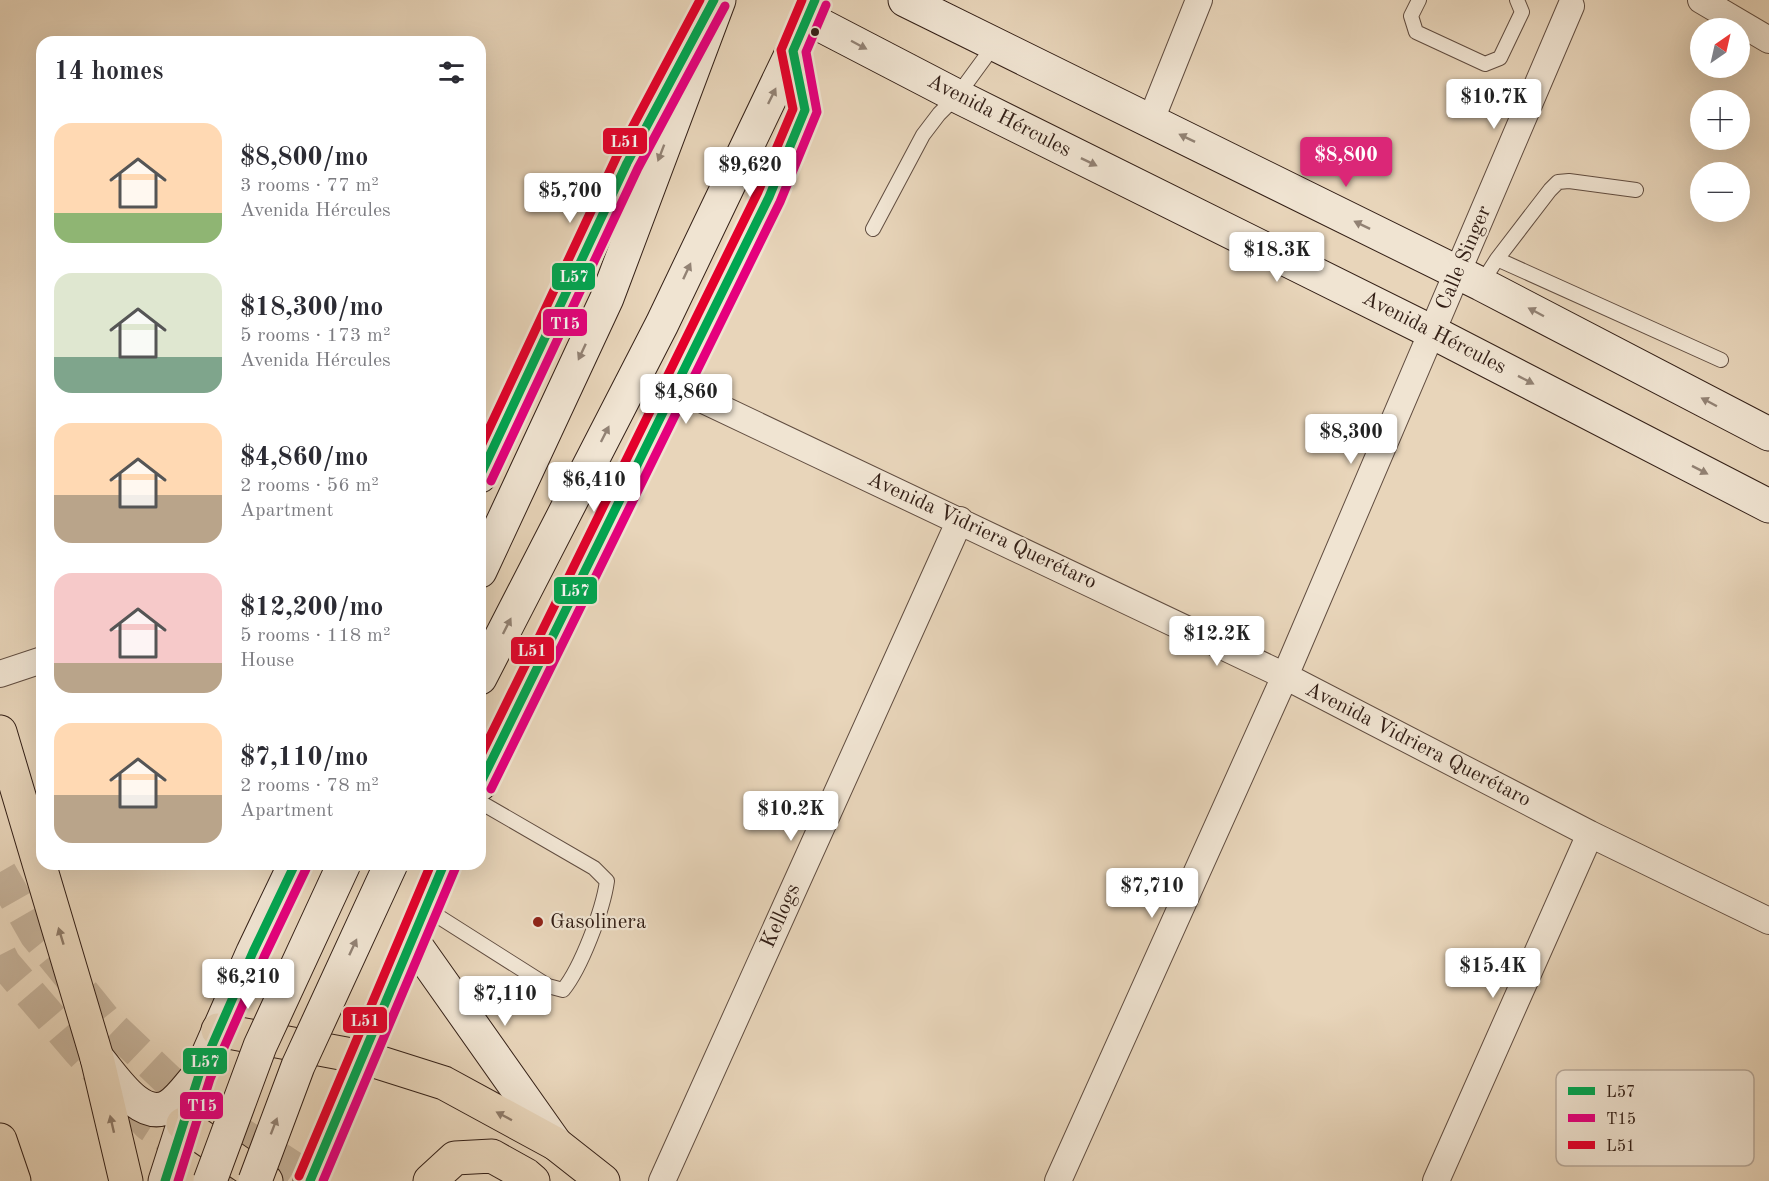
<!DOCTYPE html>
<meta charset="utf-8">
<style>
body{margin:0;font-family:"Old Standard TT",serif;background:#f7f7f7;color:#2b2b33;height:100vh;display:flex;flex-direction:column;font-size:22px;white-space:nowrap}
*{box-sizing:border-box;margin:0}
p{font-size:20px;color:#7c7c81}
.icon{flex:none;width:33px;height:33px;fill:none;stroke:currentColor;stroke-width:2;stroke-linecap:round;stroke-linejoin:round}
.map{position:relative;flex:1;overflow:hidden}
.panel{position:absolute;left:36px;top:36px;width:450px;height:834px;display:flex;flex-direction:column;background:#fff;border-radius:18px;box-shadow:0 6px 24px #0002}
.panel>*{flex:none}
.needle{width:39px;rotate:34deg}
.fabs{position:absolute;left:1690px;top:18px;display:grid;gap:12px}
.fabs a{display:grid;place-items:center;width:60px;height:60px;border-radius:50%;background:#fff;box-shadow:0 6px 24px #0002;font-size:30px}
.price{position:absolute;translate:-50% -51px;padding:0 14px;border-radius:6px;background:#fff;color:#222;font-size:20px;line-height:39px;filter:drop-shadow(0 2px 3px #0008)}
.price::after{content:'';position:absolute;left:50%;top:36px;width:18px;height:14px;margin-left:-9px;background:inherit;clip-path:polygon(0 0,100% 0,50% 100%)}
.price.selected{background:#db2777;color:#fff}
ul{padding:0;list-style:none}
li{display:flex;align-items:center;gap:18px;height:150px;padding:0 18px}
li span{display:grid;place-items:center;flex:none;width:168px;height:120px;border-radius:18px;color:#555}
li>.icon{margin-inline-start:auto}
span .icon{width:72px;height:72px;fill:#fffc;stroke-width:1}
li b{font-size:26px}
h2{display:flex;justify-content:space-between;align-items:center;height:72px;padding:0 18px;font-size:26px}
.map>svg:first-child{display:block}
</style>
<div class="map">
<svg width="1769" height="1181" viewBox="0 0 1769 1181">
<rect width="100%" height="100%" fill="#e8d5ba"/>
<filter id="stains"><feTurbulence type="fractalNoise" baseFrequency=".00333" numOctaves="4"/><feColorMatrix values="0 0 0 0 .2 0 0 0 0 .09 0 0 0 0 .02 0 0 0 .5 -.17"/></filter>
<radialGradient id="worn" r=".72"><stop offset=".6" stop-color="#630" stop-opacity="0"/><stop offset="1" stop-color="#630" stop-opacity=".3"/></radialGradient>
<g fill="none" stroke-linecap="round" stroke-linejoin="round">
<path stroke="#c4b199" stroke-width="33" stroke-dasharray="33 16" stroke-linecap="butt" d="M0,872l36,63 70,86 84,80 124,80
M0,955l4,8 76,89 69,73 87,56"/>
<g stroke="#614d40" stroke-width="16">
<path id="lane" d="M1419,0l-8,16 5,16 69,32 15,-6 22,-46 -5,-12
M873,229l50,-94 16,-21 18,-18 38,-52
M1497,259l53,-69 8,-8 11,-1 67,9
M1481,284l16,-25 224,101
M425,908l123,78 15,4c18,-22 40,-80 44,-109l-13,-13 -114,-66"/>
</g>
<g stroke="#614d40" stroke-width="28">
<path id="street" d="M1701,0l68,40
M1151,120l48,-120
M676,387l609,289 305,158 179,87
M0,674l42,-14
M662,1181l298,-661
M1058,1181l227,-505 286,-670
M1436,1181l154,-347"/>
</g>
<g stroke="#342017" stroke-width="35">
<path id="secondary" d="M905,0l576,284 288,150
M807,18l150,78 475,236 337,174
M480,476l147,-313 40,-74
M480,571l127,-273 112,-298
M480,678l182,-354 134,-280
M480,784l289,-587 36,-87 -12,-59
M412,940l144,204
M97,1058c16,18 44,65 72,48 10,-6 19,-19 26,-27
M165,1181l34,-106 54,-123 42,-88
M310,1181l134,-317"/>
</g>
<g stroke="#342017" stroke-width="35">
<path id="highway" d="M0,732l97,326 29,123
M218,1030l144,27 82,26 112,61 47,37
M183,1124l83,57
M0,1140l14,41
M430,1181l25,-23 37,-2 34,19 7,6"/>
</g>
<use href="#lane" stroke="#f0e4d2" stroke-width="14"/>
<use href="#street" stroke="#f0e4d2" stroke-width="26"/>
<use href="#secondary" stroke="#f0e4d2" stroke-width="33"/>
<use href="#highway" stroke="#e8d5ba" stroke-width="33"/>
<g stroke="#342017" stroke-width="35" stroke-linecap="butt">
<path id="secondary-bridge" d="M210,1181l50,-135 84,-182
M255,1181l43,-115 93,-202"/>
</g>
<use href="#secondary-bridge" stroke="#f0e4d2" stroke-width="33"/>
<g stroke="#f0e4d2" stroke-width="14">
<path id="bus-1" d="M480,476l147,-313 87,-163
M480,784l289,-587 36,-87 -12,-59 22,-51
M165,1181l34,-106 54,-123 42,-88
M310,1181l134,-317"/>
</g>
<g stroke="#f0e4d2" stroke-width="14">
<path id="bus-2" d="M491,481l147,-313 87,-162
M491,789l289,-587 37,-90 -11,-60 20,-47
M178,1181l32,-102 54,-122 42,-88
M323,1181l132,-312"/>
</g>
<g stroke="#f0e4d2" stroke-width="14">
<path id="bus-3" d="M480,448l136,-290 84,-158
M480,757l278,-565 35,-83 -12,-59 21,-50
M299,1176l132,-312"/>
</g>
<use href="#bus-1" stroke="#00a651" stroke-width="9"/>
<use href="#bus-2" stroke="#e5007d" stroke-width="9"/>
<use href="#bus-3" stroke="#e4002b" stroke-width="9"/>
</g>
<defs><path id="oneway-solid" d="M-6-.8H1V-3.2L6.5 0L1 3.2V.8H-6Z" transform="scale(1.5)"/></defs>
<g fill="#928274">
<use href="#oneway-solid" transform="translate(859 45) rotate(28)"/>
<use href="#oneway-solid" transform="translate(772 96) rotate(-64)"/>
<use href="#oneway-solid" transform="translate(1187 138) rotate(-154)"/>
<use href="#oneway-solid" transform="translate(661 153) rotate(111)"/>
<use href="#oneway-solid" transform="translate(1089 162) rotate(26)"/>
<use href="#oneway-solid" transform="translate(1362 225) rotate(-154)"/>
<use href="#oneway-solid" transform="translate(687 271) rotate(-65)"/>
<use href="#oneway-solid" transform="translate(1536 312) rotate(-152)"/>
<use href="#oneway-solid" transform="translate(582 352) rotate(115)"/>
<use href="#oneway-solid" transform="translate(1526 380) rotate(27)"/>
<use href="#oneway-solid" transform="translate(1709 402) rotate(-152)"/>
<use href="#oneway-solid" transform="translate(605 434) rotate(-63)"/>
<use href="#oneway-solid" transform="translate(1700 470) rotate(27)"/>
<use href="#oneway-solid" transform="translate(507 626) rotate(-63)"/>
<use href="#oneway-solid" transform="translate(353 947) rotate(-65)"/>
<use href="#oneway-solid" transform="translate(274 1126) rotate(-69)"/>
</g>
<g fill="#8e7a68">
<use href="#oneway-solid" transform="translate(61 936) rotate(-107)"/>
<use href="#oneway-solid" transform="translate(504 1116) rotate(-152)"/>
<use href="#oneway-solid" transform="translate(112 1124) rotate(-103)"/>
</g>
<circle fill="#342017" stroke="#f0e4d2" stroke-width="2" cx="815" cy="32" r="5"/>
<circle fill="#8f2418" stroke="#f0e4d2" stroke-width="2" cx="538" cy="922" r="6"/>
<g text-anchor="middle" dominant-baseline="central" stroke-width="4.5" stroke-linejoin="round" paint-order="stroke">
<g font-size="21" fill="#342017" stroke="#f0e4d2">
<text transform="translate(999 116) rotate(27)">Avenida Hércules</text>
<text transform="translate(1464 258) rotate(-67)">Calle Singer</text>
<text transform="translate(1434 333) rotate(27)">Avenida Hércules</text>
<text transform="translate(982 531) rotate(25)">Avenida Vidriera Querétaro</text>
<text transform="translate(1418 745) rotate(27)">Avenida Vidriera Querétaro</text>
<text transform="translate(781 916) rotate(-66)">Kellogs</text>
</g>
<g font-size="21" fill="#342017" stroke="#f0e4d2" text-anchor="start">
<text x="550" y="922">Gasolinera</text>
</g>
</g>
<rect x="1556" y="1070" width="198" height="96" rx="9" fill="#f0e4d2" stroke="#b8a99a" stroke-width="1.5"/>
<rect x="1568" y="1087" width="27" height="8" fill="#00a651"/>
<rect x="1568" y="1114" width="27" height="8" fill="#e5007d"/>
<rect x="1568" y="1141" width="27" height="8" fill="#e4002b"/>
<g font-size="16" fill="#342017">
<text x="1606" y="1097">L57</text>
<text x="1606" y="1124">T15</text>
<text x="1606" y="1151">L51</text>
</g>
<g stroke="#f0e4d2" stroke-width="2">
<rect x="602" y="127" width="46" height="28" rx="6" fill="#e4002b"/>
<rect x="551" y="262" width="45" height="29" rx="6" fill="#00a651"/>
<rect x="542" y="308" width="46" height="29" rx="6" fill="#e5007d"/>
<rect x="553" y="576" width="45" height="29" rx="6" fill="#00a651"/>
<rect x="510" y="636" width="45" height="29" rx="6" fill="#e4002b"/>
<rect x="342" y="1006" width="46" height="28" rx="6" fill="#e4002b"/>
<rect x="182" y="1047" width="46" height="28" rx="6" fill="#00a651"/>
<rect x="179" y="1091" width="45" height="29" rx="6" fill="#e5007d"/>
</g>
<g font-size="16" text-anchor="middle" font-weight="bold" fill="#fff">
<text x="625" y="147">L51</text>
<text x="574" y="282">L57</text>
<text x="565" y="329">T15</text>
<text x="575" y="596">L57</text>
<text x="532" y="656">L51</text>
<text x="365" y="1026">L51</text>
<text x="205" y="1067">L57</text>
<text x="202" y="1111">T15</text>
</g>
<rect width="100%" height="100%" filter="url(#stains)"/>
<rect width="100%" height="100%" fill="url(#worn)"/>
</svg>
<div class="fabs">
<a><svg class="needle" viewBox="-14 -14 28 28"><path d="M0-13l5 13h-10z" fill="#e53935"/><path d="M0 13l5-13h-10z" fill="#7c7c81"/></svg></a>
<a>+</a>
<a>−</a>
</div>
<b class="price" style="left:1494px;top:130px">$10.7K</b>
<b class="price selected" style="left:1346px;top:188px">$8,800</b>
<b class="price" style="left:750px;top:198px">$9,620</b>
<b class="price" style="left:570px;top:224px">$5,700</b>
<b class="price" style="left:1277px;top:283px">$18.3K</b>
<b class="price" style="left:686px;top:425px">$4,860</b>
<b class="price" style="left:1351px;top:465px">$8,300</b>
<b class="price" style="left:594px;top:513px">$6,410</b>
<b class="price" style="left:1217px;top:667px">$12.2K</b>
<b class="price" style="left:791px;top:842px">$10.2K</b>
<b class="price" style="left:1152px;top:919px">$7,710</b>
<b class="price" style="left:1493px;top:999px">$15.4K</b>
<b class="price" style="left:248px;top:1010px">$6,210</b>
<b class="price" style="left:505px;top:1027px">$7,110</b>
<section class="panel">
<h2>14 homes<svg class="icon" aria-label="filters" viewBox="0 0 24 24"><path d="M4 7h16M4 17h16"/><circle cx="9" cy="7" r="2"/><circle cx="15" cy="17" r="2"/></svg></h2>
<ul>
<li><span style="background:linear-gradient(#ffd9b3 75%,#8fb573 0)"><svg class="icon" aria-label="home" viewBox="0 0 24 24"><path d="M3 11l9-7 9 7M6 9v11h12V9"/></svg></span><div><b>$8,800/mo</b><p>3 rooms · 77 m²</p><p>Avenida Hércules</p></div></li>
<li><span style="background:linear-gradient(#dfe7d0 70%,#7fa58c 0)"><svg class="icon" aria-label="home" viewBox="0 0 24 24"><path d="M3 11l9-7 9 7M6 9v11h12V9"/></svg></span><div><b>$18,300/mo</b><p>5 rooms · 173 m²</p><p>Avenida Hércules</p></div></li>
<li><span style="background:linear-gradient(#ffd9b3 60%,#b9a48a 0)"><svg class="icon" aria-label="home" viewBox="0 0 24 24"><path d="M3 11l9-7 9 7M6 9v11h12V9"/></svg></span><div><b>$4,860/mo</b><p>2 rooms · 56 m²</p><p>Apartment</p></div></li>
<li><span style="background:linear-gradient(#f6c9c9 75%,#b9a48a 0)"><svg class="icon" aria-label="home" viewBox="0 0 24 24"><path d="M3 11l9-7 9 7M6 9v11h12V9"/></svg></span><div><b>$12,200/mo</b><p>5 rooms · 118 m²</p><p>House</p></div></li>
<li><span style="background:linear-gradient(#ffd9b3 60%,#b9a48a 0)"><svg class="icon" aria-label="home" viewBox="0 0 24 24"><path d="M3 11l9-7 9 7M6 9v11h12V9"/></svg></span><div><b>$7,110/mo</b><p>2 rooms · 78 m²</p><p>Apartment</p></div></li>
</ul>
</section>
</div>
